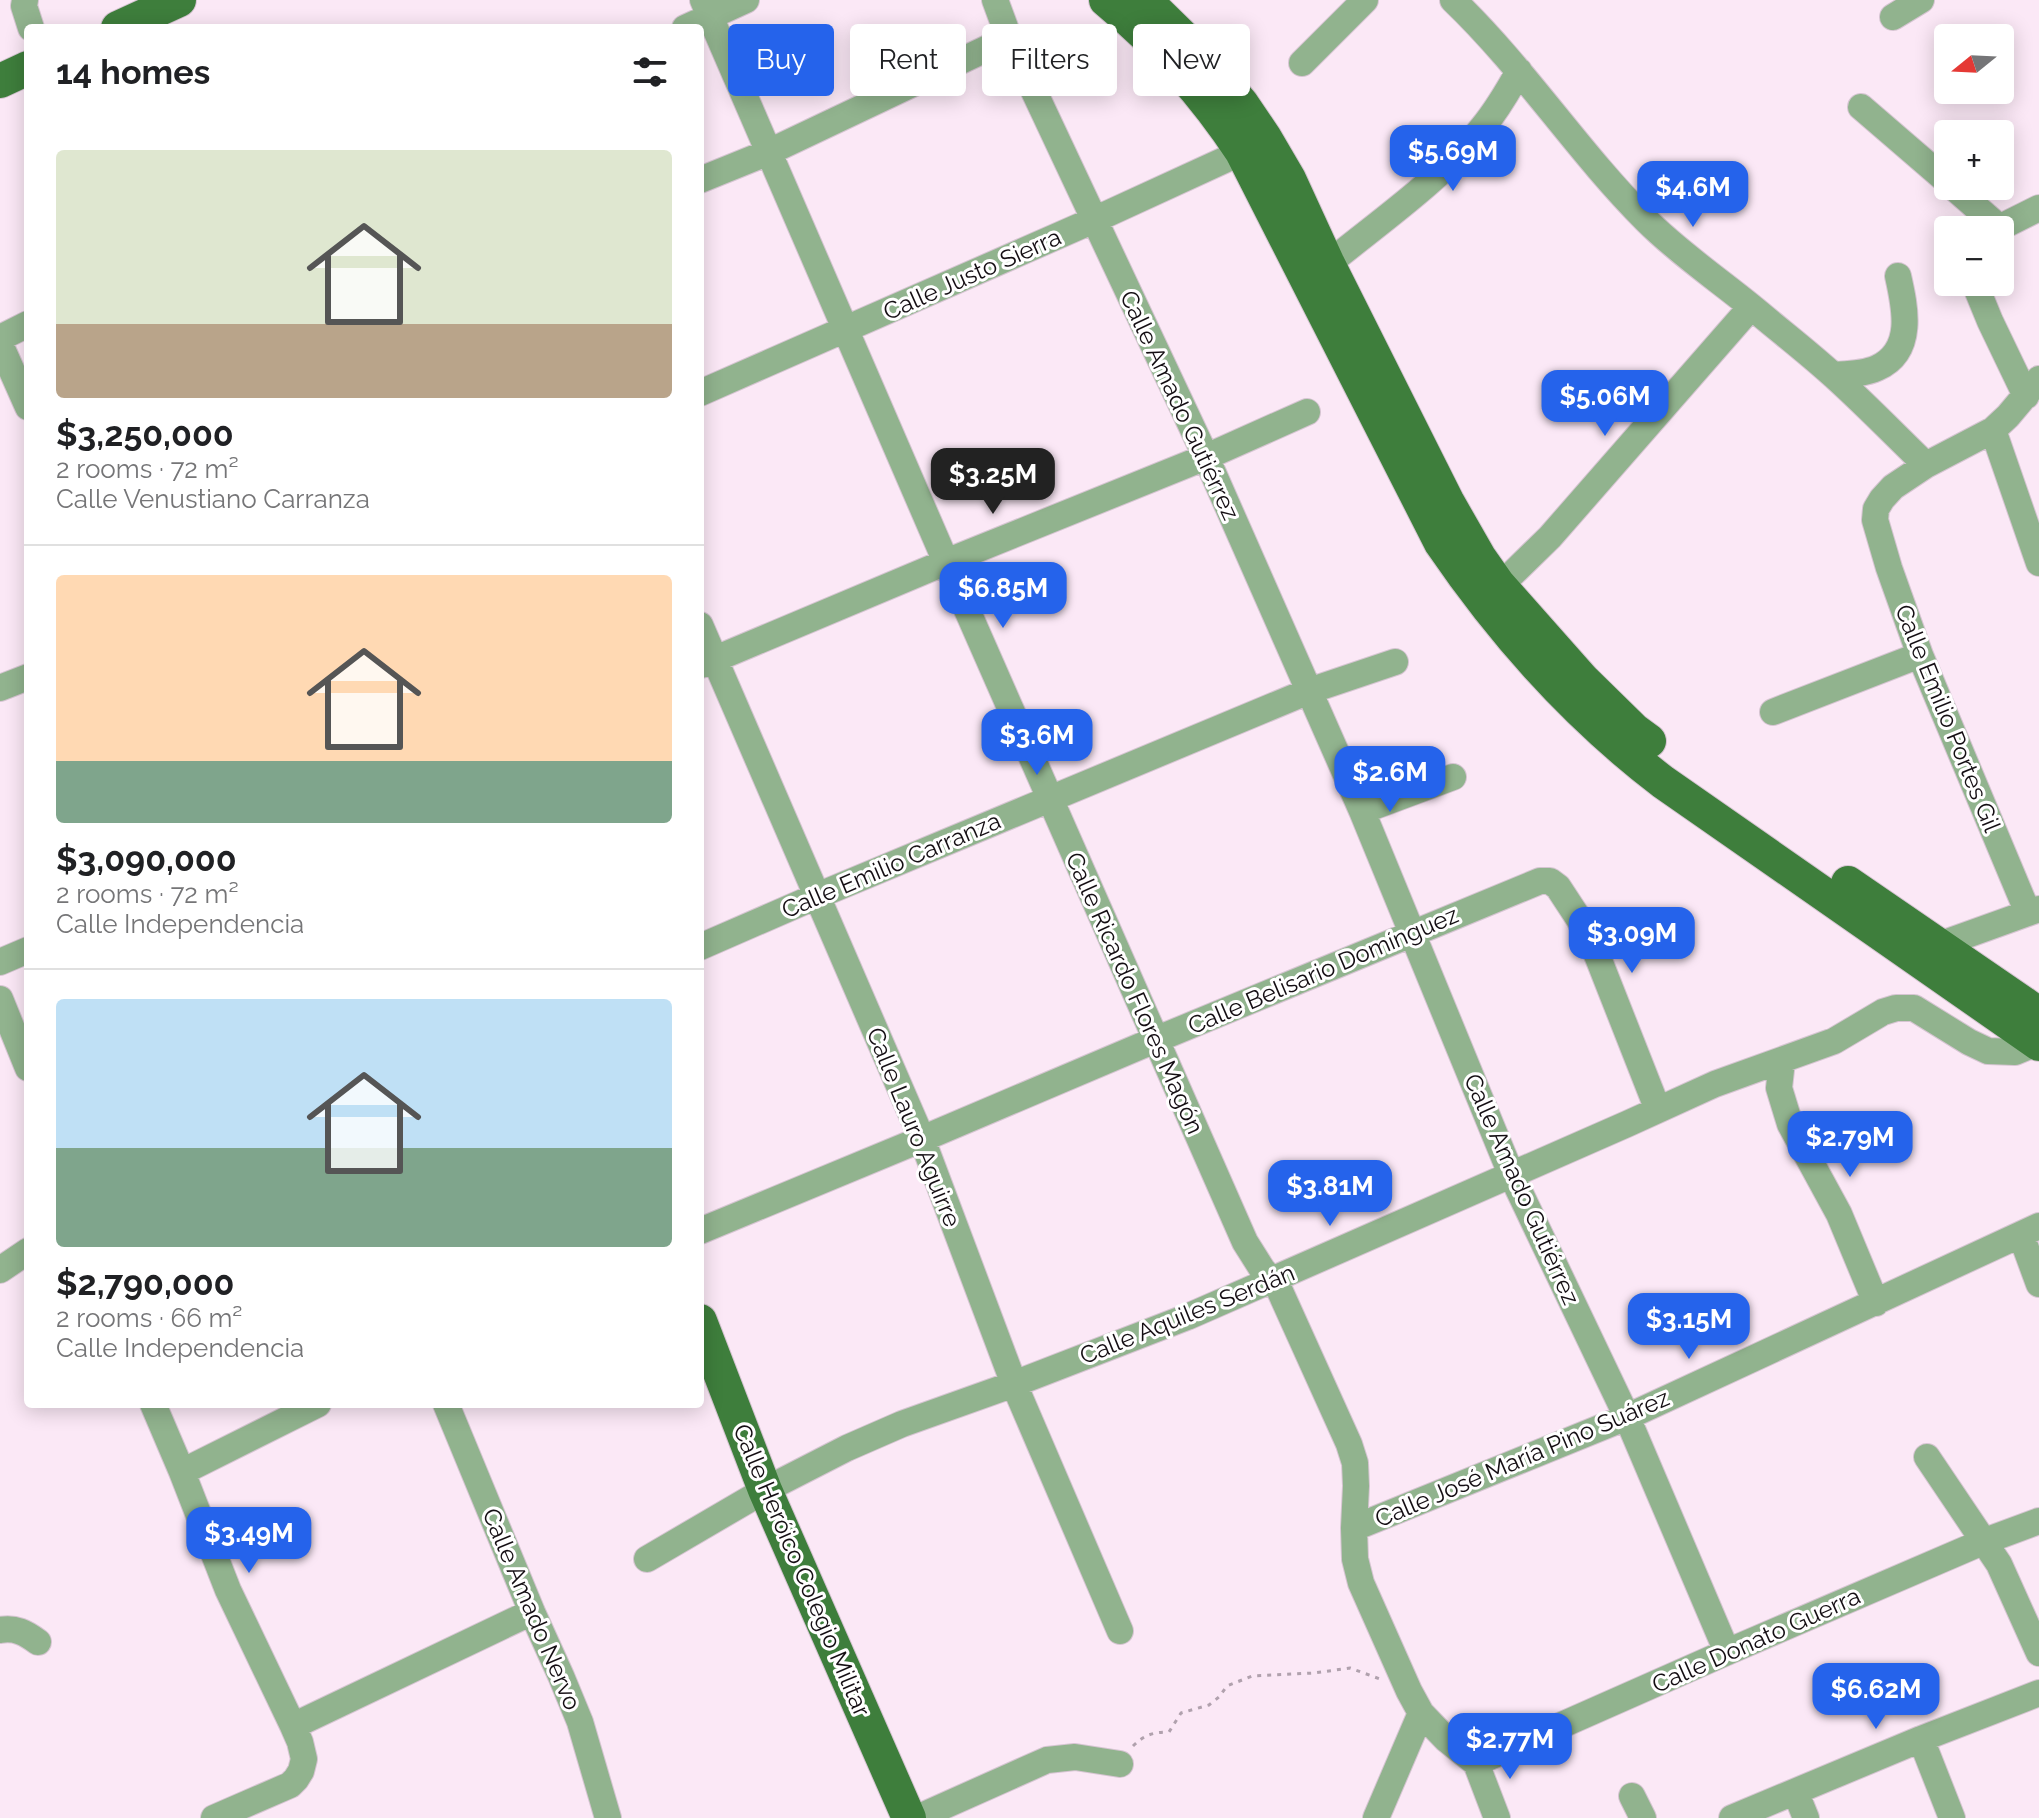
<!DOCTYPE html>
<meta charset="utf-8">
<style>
body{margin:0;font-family:Raleway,sans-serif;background:#f2f2f2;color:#202124;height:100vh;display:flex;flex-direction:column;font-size:30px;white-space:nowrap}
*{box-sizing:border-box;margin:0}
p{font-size:26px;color:#757577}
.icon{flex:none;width:44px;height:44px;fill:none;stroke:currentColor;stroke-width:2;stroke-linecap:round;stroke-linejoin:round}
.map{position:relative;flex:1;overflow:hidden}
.sheet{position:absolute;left:24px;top:24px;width:680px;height:1384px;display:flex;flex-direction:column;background:#fff;border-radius:8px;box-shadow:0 4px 20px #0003}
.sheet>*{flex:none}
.top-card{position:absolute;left:728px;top:24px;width:760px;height:72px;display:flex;gap:16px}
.needle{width:52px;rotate:252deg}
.tools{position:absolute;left:1934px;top:24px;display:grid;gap:16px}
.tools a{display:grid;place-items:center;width:80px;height:80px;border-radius:8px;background:#fff;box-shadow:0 4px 20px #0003;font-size:40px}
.price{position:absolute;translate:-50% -68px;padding:0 18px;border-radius:16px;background:#2563eb;color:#fff;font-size:26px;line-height:52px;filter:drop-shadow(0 2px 4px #0008)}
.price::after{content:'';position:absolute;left:50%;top:48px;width:24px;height:18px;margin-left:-12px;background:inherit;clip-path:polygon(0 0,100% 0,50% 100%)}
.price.active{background:#222;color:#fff}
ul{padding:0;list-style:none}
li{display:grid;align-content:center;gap:16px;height:424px;padding:0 32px}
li+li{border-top:2px solid #e0e0e0}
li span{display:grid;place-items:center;height:248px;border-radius:8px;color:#555}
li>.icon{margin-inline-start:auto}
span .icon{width:144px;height:144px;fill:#fffc;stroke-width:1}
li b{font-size:34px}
h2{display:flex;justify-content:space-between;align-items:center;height:96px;padding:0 32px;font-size:34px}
.tag{padding:0 28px;border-radius:8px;background:#fff;box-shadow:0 4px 20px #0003;font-size:28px;line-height:72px}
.tag.active{background:#2563eb;color:#fff}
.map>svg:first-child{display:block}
</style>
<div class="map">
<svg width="2039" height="1818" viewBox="0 0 2039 1818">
<rect width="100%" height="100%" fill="#fbe8f6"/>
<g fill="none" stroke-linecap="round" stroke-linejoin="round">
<g stroke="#d6c5d2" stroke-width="28">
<path id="minor" d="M25,0l-1,6 7,22
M703,0l243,562 299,680 17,27 17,20 70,155 6,19 1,23 -2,42 1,31 6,24 48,108 12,22 25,26 30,24 21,55
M995,0l14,38 197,419 156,354 149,363 116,243 100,235
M1453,0c71,68 124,151 193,220 35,35 76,62 113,93 25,21 51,41 75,63 32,29 62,60 92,89
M1893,17l28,-17
M685,28l61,-28
M1302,63l63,-63
M1861,107l87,75
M700,180l69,-28 240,-114
M1952,186l48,42
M1995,230l44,-22
M1328,264c50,-41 115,-86 154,-136 15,-18 26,-37 37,-57
M1974,282l16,39 36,75
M0,338l28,-14
M0,344l28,63
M1833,375c15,-1 31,-1 44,-7 38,-17 28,-61 21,-92
M700,393l394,-173 148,-68
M1993,430l46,133
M1484,592l25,-15 41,-40 201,-230
M700,625l222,514 92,245 106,247
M701,665l245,-103 260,-105 101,-45
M0,688l28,-11
M1773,712l147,-57
M1362,811l91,-34
M2028,913l-108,-258 -31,-87 -14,-48 1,-11 6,-10 11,-12 33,-22 67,-35 15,-14 31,-37
M1939,945l100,-36
M700,947l117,-51 492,-205 86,-29
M0,962l28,-12
M0,999l28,69
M1782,1061l-3,27 11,36 49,90 37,89
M700,1231l222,-92 233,-99 385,-159h10l8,6 21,32 18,36 61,155
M2021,1235l18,49
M0,1270l28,-19
M153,1404l29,68 46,118 65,136 7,16 4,17 -3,12 -5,8 -6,6 -76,33
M446,1404l86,208 29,64 19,46 28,96
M1927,1457l72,107 40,89
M182,1472l136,-68
M1354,1528l273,-111 412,-191
M647,1559l118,-69 82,-42 55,-24 112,-40 173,-67 440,-193 88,-40 119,-43 49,-29 13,-4h18l55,34 19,9 27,1 24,-10
M0,1630c15,-3 26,3 38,12
M293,1726l239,-114
M1921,1739l31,79
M1476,1763l251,-111 258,-111 54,-20
M1796,1793l10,25
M1632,1796l11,22
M917,1818l130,-58 28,-3 45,7
M1376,1818l45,-105
M1732,1818l189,-79 118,-46"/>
</g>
<g stroke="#d6c5d2" stroke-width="36">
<path id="major" d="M1106,0c53,44 98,94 136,152l199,391c62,91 134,172 222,239l376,262
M1145,0l53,52 44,52 23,34 24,41 39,85 119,237 32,56 19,27 85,96 51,50 15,11
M118,28l61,-28
M0,81l28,-13
M1848,883l191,131
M700,1321l65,169 144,328"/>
</g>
<path stroke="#b0a1ad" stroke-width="3" stroke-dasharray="4 6" stroke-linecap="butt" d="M1133,1746c11,-11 20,-14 36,-14l12,-19 28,-8 10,-8 8,-11 25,-10 62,-3 36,-5 30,11"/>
<use href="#minor" stroke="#91b38e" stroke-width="26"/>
<use href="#major" stroke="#3e7e3c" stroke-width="34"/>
</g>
<g text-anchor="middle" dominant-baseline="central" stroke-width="6" stroke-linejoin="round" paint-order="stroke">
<g font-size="24" fill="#140e13" stroke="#fff">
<text transform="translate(972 274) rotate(-24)">Calle Justo Sierra</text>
<text transform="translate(1180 405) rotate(65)">Calle Amado Gutiérrez</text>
<text transform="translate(1948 718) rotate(68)">Calle Emilio Portes Gil</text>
<text transform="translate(891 865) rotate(-23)">Calle Emilio Carranza</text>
<text transform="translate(1323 970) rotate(-23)">Calle Belisario Domínguez</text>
<text transform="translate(1135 993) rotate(66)">Calle Ricardo Flores Magón</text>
<text transform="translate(914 1127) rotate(68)">Calle Lauro Aguirre</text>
<text transform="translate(1522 1189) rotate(66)">Calle Amado Gutiérrez</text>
<text transform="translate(1187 1314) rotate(-22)">Calle Aquiles Serdán</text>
<text transform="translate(1522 1458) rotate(-23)">Calle José María Pino Suárez</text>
<text transform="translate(802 1570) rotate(67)">Calle Heróico Colegio Militar</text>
<text transform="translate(532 1609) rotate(67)">Calle Amado Nervo</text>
<text transform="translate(1756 1640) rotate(-24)">Calle Donato Guerra</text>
</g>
</g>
</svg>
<div class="tools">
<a><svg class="needle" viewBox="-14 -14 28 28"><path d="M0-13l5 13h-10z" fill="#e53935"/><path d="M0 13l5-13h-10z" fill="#757577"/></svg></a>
<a>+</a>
<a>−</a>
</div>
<b class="price" style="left:1453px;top:193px">$5.69M</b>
<b class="price" style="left:1693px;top:229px">$4.6M</b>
<b class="price" style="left:1605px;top:438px">$5.06M</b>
<b class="price active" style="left:993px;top:516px">$3.25M</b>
<b class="price" style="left:1003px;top:630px">$6.85M</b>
<b class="price" style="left:1037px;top:777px">$3.6M</b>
<b class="price" style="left:1390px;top:814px">$2.6M</b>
<b class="price" style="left:1632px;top:975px">$3.09M</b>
<b class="price" style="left:1850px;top:1179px">$2.79M</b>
<b class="price" style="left:1330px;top:1228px">$3.81M</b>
<b class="price" style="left:1689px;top:1361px">$3.15M</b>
<b class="price" style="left:249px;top:1575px">$3.49M</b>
<b class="price" style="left:1876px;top:1731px">$6.62M</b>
<b class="price" style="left:1510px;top:1781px">$2.77M</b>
<div class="top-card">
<a class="tag active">Buy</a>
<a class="tag">Rent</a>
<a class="tag">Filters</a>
<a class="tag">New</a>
</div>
<section class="sheet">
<h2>14 homes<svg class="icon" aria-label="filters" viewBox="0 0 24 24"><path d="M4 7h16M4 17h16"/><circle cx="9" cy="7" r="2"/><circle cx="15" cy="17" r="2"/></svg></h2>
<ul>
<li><span style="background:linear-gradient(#dfe7d0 70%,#b9a48a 0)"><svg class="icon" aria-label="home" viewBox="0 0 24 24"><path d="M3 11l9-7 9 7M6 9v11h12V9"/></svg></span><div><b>$3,250,000</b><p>2 rooms · 72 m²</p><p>Calle Venustiano Carranza</p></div></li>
<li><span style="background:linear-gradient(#ffd9b3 75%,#7fa58c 0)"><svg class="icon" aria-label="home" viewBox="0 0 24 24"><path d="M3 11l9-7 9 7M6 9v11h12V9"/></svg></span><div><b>$3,090,000</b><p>2 rooms · 72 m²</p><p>Calle Independencia</p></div></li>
<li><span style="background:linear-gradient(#bfe0f5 60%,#7fa58c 0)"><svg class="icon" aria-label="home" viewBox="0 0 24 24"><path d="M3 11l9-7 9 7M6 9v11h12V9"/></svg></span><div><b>$2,790,000</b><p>2 rooms · 66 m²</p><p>Calle Independencia</p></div></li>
</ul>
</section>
</div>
